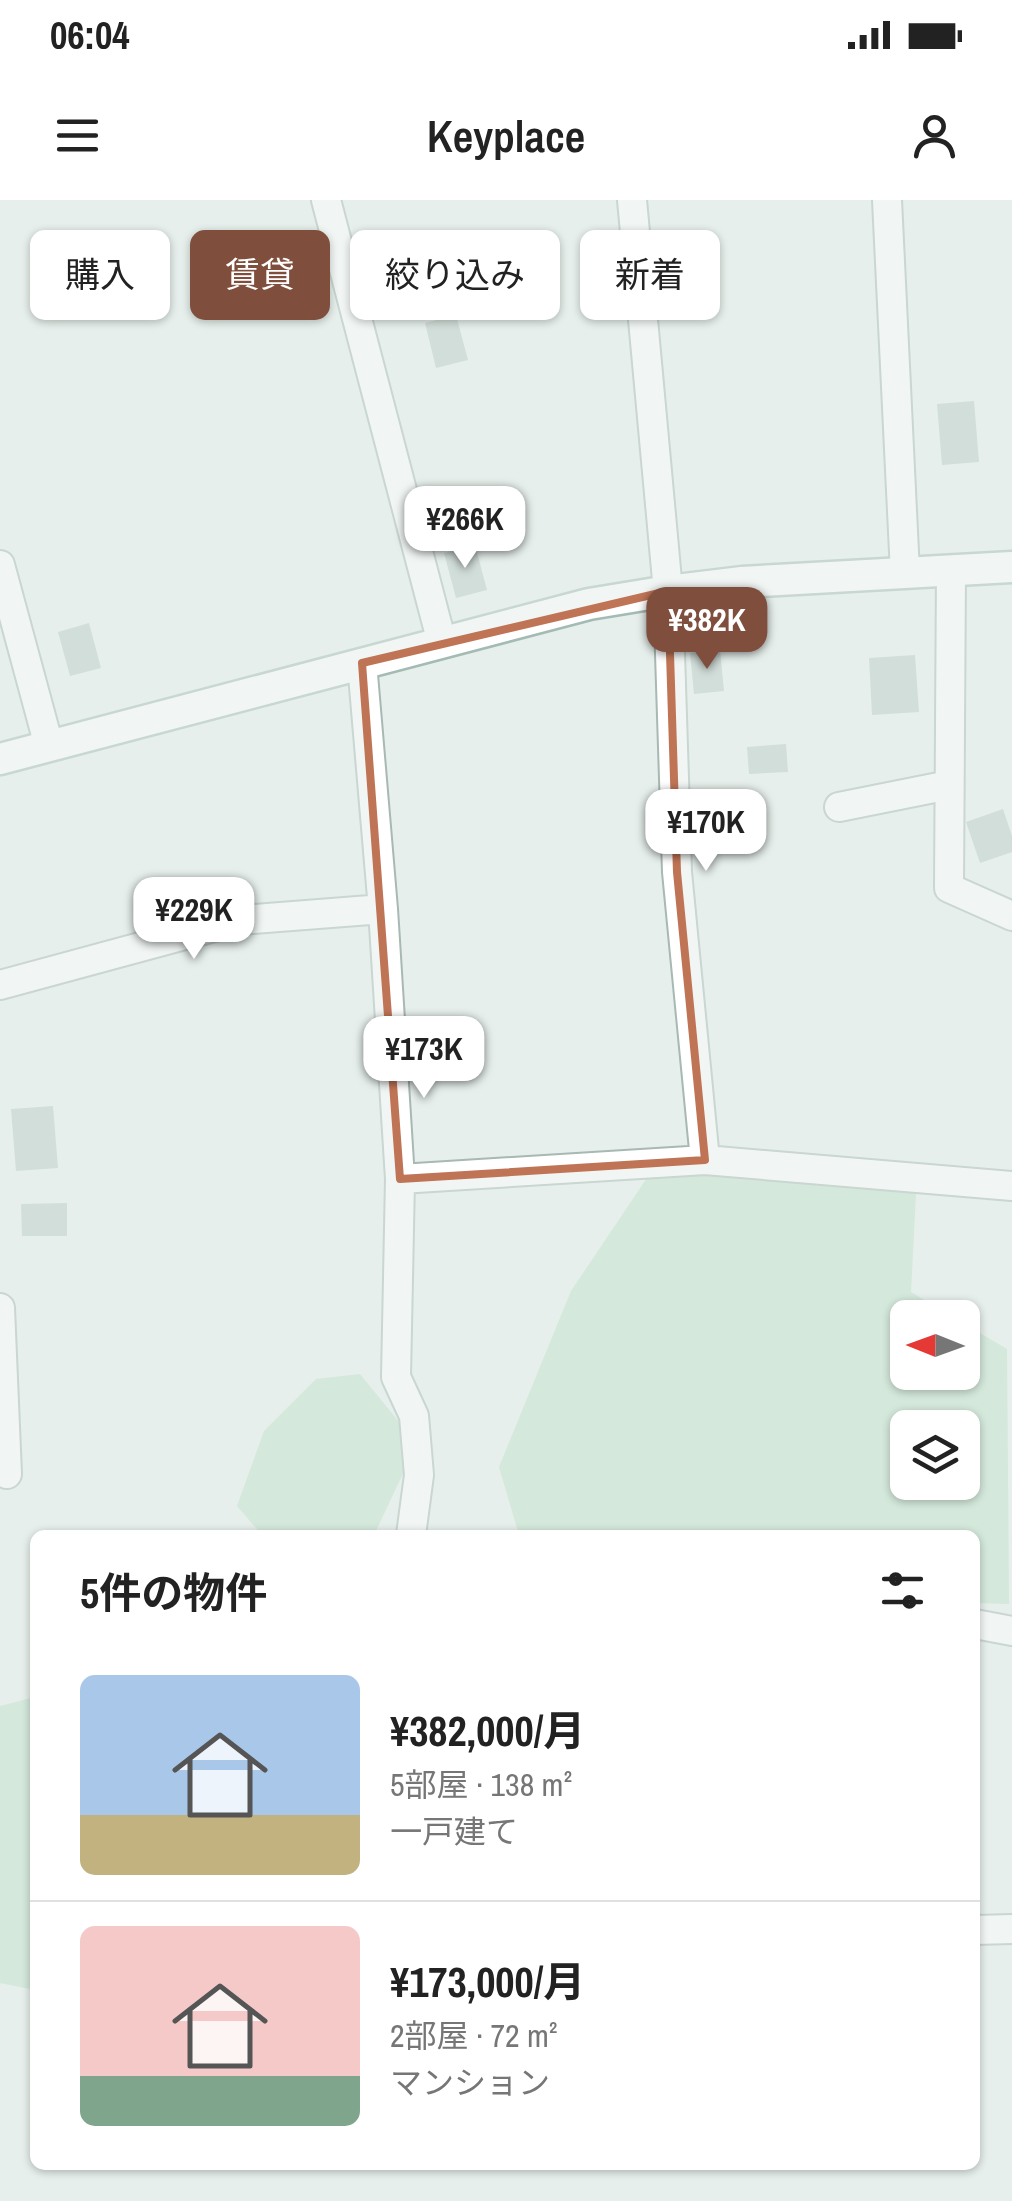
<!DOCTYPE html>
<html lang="ja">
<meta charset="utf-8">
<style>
body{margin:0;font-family:"Archivo Narrow","Noto Sans JP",sans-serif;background:#f2f2f2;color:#222;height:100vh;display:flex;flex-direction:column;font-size:38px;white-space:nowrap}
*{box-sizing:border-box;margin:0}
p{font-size:32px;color:#767676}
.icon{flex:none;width:55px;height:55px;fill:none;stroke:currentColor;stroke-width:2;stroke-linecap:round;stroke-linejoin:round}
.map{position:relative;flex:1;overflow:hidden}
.drawer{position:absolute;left:30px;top:1330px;width:950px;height:640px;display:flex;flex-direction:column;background:#fff;border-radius:15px;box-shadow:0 2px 8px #0004}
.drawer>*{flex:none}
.guide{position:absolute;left:30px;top:30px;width:952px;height:90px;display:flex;gap:20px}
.needle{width:65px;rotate:271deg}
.tools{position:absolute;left:890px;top:1100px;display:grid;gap:20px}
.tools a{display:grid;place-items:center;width:90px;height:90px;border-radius:15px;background:#fff;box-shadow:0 2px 8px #0004;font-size:50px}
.price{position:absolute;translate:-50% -85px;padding:0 22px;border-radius:20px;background:#fff;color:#222;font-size:32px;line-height:65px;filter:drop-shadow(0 2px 5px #0008)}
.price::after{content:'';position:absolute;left:50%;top:60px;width:30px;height:22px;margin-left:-15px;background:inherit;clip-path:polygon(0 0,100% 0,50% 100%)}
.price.selected{background:#804e3d;color:#fff}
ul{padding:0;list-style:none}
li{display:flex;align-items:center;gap:30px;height:250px;padding:0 50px}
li+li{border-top:2px solid #e0e0e0}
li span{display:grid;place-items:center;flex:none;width:280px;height:200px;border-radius:15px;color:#555}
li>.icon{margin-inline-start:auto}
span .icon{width:120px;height:120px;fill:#fffc;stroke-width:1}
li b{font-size:42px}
h2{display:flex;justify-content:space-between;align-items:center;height:120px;padding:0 50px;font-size:42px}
.chip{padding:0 35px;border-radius:15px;background:#fff;box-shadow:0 2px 8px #0004;font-size:35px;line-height:90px}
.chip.selected{background:#804e3d;color:#fff}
.status{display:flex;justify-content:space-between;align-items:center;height:70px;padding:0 50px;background:#fff;direction:ltr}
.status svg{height:28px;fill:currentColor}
header{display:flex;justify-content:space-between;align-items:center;height:130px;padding:0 50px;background:#fff;font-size:45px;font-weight:600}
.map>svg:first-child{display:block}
</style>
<div class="status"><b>06:04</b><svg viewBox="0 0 49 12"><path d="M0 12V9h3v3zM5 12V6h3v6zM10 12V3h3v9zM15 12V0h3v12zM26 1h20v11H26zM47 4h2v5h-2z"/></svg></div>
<header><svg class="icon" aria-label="menu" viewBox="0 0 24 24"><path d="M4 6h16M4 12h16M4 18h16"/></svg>Keyplace<svg class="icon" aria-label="person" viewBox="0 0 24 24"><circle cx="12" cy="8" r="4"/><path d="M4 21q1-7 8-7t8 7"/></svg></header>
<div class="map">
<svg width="1012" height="2001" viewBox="0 0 1012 2001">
<rect width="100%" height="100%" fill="#e6efeb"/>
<path fill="#bfe0c8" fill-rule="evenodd" d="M657,963l149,5 110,25 -5,99 42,25 -45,1v54h54l1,-49 44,26 2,255 -34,-1v-68h-456l-20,-68 72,-176zM908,1228h54v54h-54z
M360,1174l57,70 -43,91h-112l-25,-29 27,-75 52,-52z
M35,1497v293l-35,-7v-277z"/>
<path fill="#bbcac4" d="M456,115l12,45 -32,8 -11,-45z
M974,201l5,61 -37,3 -5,-61z
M475,345l12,45 -31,8 -12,-45z
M89,423l12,45 -31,8 -12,-44z
M720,450l4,41 -30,3 -4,-41z
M915,455l4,57 -47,3 -3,-57z
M786,544l2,28 -39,2 -2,-27z
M749,597l6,53 -48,5 -6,-53z
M1003,609l9,27v16l-32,11 -14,-41z
M53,906l5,62 -42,3 -5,-62z
M67,1003v33h-45l-1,-32z"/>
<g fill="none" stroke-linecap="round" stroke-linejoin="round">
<g stroke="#a8b8b2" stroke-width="32">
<path id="street" d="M326,0l116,443
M632,0l36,391 9,281 28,288
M887,0l18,373
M0,365l49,181
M951,370l-2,318 63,28
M362,463l21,246 17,270 -4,198 18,39 5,59 -8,60
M839,607l110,-22
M0,785l240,-65 143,-11
M400,979l305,-19 307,26
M0,1108l7,166
M975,1424l37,7
M975,1730l37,-1"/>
</g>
<g stroke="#a4bbb3" stroke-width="35">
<path id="secondary" d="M0,559l589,-155 79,-13 74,-9 270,-15"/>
</g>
<use href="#street" stroke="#fff" stroke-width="28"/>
<use href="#secondary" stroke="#fff" stroke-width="30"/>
</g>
<path d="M0 0H1012V2001H0ZM668,391l9,281 28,288 -305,19 -38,-516z" fill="#e6efeb" fill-opacity=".55" fill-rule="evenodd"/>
<path fill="none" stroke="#c07456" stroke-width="8" stroke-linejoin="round" d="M668,391l9,281 28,288 -305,19 -38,-516z"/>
</svg>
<div class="tools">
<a><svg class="needle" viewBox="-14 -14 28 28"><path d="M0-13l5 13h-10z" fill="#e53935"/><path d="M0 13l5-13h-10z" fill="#767676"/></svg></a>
<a><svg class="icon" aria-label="layers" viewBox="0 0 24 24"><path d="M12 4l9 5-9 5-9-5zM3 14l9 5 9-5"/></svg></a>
</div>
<b class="price" style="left:465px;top:371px">¥266K</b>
<b class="price selected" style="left:707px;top:472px">¥382K</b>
<b class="price" style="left:706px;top:674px">¥170K</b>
<b class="price" style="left:194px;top:762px">¥229K</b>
<b class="price" style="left:424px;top:901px">¥173K</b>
<div class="guide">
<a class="chip">購入</a>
<a class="chip selected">賃貸</a>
<a class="chip">絞り込み</a>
<a class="chip">新着</a>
</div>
<section class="drawer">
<h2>5件の物件<svg class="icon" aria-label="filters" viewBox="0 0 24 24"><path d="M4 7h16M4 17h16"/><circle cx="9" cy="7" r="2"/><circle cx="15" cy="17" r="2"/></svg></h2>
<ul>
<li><span style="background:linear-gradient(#a9c7e8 70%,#c2b280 0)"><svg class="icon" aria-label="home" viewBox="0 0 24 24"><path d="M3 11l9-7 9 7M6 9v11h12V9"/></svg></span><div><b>¥382,000/月</b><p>5部屋 · 138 m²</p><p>一戸建て</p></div></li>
<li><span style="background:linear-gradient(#f6c9c9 75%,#7fa58c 0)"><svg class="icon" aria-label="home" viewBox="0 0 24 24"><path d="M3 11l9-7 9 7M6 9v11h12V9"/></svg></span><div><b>¥173,000/月</b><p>2部屋 · 72 m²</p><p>マンション</p></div></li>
</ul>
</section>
</div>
